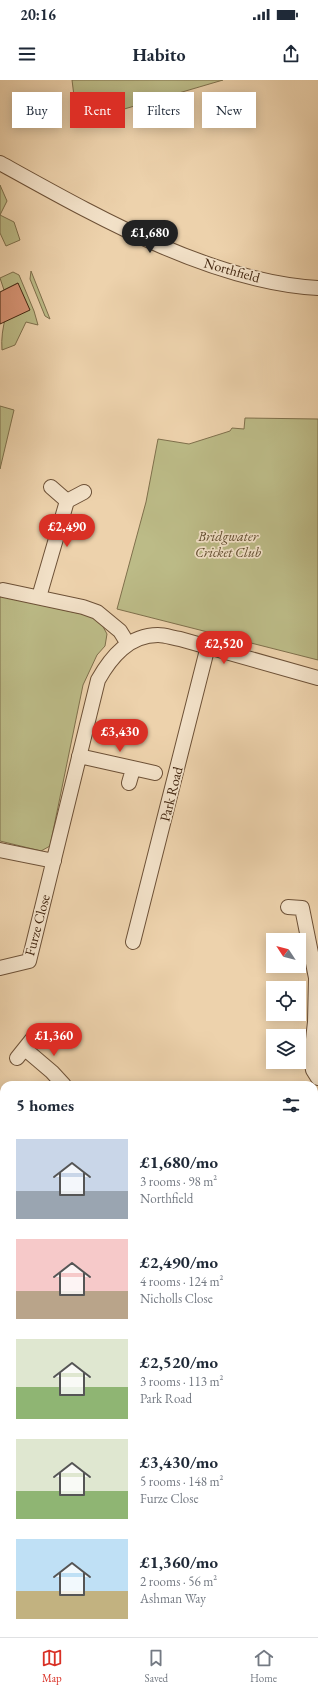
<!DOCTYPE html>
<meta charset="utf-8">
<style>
body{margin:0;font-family:"EB Garamond",serif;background:#f2f2f3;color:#1f2937;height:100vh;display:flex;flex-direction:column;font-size:15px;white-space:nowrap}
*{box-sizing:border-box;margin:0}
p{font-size:13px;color:#747a83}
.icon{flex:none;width:22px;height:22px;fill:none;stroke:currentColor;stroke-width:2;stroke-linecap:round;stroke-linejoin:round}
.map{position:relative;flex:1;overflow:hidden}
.side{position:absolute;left:0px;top:1001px;width:318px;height:556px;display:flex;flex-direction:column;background:#fff;border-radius:12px 12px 0 0;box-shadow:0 2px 10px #0003}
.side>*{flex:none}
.guide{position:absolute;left:12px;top:12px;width:294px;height:36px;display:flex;gap:8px}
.needle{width:26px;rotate:306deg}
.tools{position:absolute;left:266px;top:853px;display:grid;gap:8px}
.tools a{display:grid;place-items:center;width:40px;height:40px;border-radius:0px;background:#fff;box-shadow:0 2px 10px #0003;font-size:20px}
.price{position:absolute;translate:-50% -34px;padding:0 9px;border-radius:14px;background:#d93025;color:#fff;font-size:13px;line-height:26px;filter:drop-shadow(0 1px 2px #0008)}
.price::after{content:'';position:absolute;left:50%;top:24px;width:12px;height:9px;margin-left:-6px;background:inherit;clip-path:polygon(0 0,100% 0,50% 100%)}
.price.on{background:#222;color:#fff}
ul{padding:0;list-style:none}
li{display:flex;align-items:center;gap:12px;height:100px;padding:0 16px}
li span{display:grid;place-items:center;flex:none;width:112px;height:80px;border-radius:0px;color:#555}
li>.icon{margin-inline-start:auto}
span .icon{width:48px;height:48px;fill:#fffc;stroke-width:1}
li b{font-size:17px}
h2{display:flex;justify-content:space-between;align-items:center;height:48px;padding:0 16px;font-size:17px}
.tag{padding:0 14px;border-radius:0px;background:#fff;box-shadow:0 2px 10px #0003;font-size:14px;line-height:36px}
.tag.on{background:#d93025;color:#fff}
.status{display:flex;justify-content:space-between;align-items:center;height:28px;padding:0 20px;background:#fff;direction:ltr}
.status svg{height:11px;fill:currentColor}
header{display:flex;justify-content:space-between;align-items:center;height:52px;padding:0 16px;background:#fff;font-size:18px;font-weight:700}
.tab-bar{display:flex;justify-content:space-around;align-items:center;height:56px;border-top:1px solid #e0e1e3;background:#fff;font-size:11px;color:#747a83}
.tab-bar a{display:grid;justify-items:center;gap:2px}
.tab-bar .on{color:#d93025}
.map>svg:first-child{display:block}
</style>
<div class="status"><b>20:16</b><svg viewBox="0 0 49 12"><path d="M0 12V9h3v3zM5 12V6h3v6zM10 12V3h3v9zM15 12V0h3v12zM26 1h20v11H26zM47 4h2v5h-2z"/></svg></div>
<header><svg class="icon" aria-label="menu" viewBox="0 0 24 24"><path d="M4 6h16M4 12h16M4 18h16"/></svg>Habito<svg class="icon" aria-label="share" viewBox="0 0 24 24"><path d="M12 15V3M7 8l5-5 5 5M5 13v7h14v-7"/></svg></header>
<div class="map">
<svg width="318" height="1557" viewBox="0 0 318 1557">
<rect width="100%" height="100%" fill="#edd2ac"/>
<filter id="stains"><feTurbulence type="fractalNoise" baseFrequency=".005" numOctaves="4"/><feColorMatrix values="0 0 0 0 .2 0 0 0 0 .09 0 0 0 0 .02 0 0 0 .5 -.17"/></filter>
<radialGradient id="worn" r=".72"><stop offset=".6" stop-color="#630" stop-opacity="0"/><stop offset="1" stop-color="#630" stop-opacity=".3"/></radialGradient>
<path fill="#bcbb87" stroke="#7f704c" d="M72,0h151l-109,32 -37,8z
M0,105l7,16 -7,14 14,7 6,18 -14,6 -6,-13z
M31,191l19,48 -5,-3 -15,-37z
M13,192l6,3 15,36 4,14 -12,-3 -11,23 -13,5c-2,-22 7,-47 16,-67l-14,7 -4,-12z
M0,326l14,4 -14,59z
M245,338l73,1v241l-201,-51 29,-107 12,-63 31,5 41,-13 2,-3 12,1z
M0,516l91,20 10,7 6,11 -2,12 -8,9 -14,30 -33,161 -9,5 -41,-10z
M0,1318h4v103l-4,6z
M0,1486l4,2v65h56l-3,4h-57z"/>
<path fill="#d79475" stroke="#422610" d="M18,203l12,27 -30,14v-32z"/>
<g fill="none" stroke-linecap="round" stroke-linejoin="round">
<g stroke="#6d5137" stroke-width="16">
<path id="minor" d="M0,83c94,52 210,119 318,125
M51,407l16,14
M3,510l80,17 14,5 23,19 8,13
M39,517l28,-96 17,-9
M79,676l76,17
M129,703l4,-14
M0,770l54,11
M288,827l14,1 14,70 -1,44 -4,35 2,13 5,8
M133,862l75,-296
M0,888l29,-7 69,-281c13,-23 31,-45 60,-45 7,0 15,3 22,4l138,39
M25,969l27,23 12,13
M17,978l16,-20
M314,1044l4,-4
M0,1204l4,2
M314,1245l4,3
M314,1321l4,-7
M155,1557l2,-4"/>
</g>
<use href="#minor" stroke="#f3e2c9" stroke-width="14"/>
</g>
<g text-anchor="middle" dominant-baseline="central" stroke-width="3.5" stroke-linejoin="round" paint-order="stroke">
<g font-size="14" fill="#422610" stroke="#f3e2c9">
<text transform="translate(232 190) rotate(16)">Northfield</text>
<text transform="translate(171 714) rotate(-76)">Park Road</text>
<text transform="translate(37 845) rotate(-75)">Furze Close</text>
</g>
<g font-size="14" font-style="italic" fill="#604b2e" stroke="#f3e2c9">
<text x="228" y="456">Bridgwater<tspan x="228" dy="16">Cricket Club</tspan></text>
</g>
</g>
<rect width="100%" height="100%" filter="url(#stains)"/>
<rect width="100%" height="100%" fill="url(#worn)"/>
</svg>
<div class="tools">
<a><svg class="needle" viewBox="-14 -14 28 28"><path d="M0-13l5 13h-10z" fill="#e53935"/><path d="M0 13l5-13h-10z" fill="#747a83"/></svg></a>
<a><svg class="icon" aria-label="locate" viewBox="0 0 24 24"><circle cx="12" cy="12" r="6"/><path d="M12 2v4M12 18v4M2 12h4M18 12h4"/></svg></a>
<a><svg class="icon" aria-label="layers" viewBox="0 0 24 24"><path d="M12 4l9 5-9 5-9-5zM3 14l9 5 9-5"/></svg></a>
</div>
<b class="price on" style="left:150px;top:174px">£1,680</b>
<b class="price" style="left:67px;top:468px">£2,490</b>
<b class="price" style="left:224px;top:585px">£2,520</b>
<b class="price" style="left:120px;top:673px">£3,430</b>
<b class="price" style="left:54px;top:977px">£1,360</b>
<div class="guide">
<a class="tag">Buy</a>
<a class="tag on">Rent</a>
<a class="tag">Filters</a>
<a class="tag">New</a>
</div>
<section class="side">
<h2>5 homes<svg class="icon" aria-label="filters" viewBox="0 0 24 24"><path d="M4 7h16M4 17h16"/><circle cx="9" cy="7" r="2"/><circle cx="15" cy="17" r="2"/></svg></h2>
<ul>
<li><span style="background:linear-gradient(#c9d6e8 65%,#9aa5b1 0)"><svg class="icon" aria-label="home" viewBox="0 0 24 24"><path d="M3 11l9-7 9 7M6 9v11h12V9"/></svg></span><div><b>£1,680/mo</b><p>3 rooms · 98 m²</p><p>Northfield</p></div></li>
<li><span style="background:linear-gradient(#f6c9c9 65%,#b9a48a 0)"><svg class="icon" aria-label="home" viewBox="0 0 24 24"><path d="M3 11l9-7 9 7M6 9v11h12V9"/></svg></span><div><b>£2,490/mo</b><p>4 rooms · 124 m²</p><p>Nicholls Close</p></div></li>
<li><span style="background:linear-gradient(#dfe7d0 60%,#8fb573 0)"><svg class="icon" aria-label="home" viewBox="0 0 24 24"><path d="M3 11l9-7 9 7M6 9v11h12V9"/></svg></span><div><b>£2,520/mo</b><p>3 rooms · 113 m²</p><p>Park Road</p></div></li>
<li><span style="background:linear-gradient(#dfe7d0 65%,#8fb573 0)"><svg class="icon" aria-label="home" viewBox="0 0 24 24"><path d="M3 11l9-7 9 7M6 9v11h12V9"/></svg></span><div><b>£3,430/mo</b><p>5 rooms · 148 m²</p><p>Furze Close</p></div></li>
<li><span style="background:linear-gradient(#bfe0f5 65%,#c2b280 0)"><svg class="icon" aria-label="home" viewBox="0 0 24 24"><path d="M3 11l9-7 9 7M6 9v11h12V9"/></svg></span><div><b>£1,360/mo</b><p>2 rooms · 56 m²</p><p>Ashman Way</p></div></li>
</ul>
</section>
</div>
<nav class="tab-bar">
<a class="on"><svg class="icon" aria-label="map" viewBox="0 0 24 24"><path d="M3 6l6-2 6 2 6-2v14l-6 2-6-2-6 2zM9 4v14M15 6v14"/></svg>Map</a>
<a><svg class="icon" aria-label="saved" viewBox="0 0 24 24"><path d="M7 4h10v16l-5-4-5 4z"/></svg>Saved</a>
<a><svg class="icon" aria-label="home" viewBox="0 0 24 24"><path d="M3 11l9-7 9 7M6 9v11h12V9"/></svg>Home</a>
</nav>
